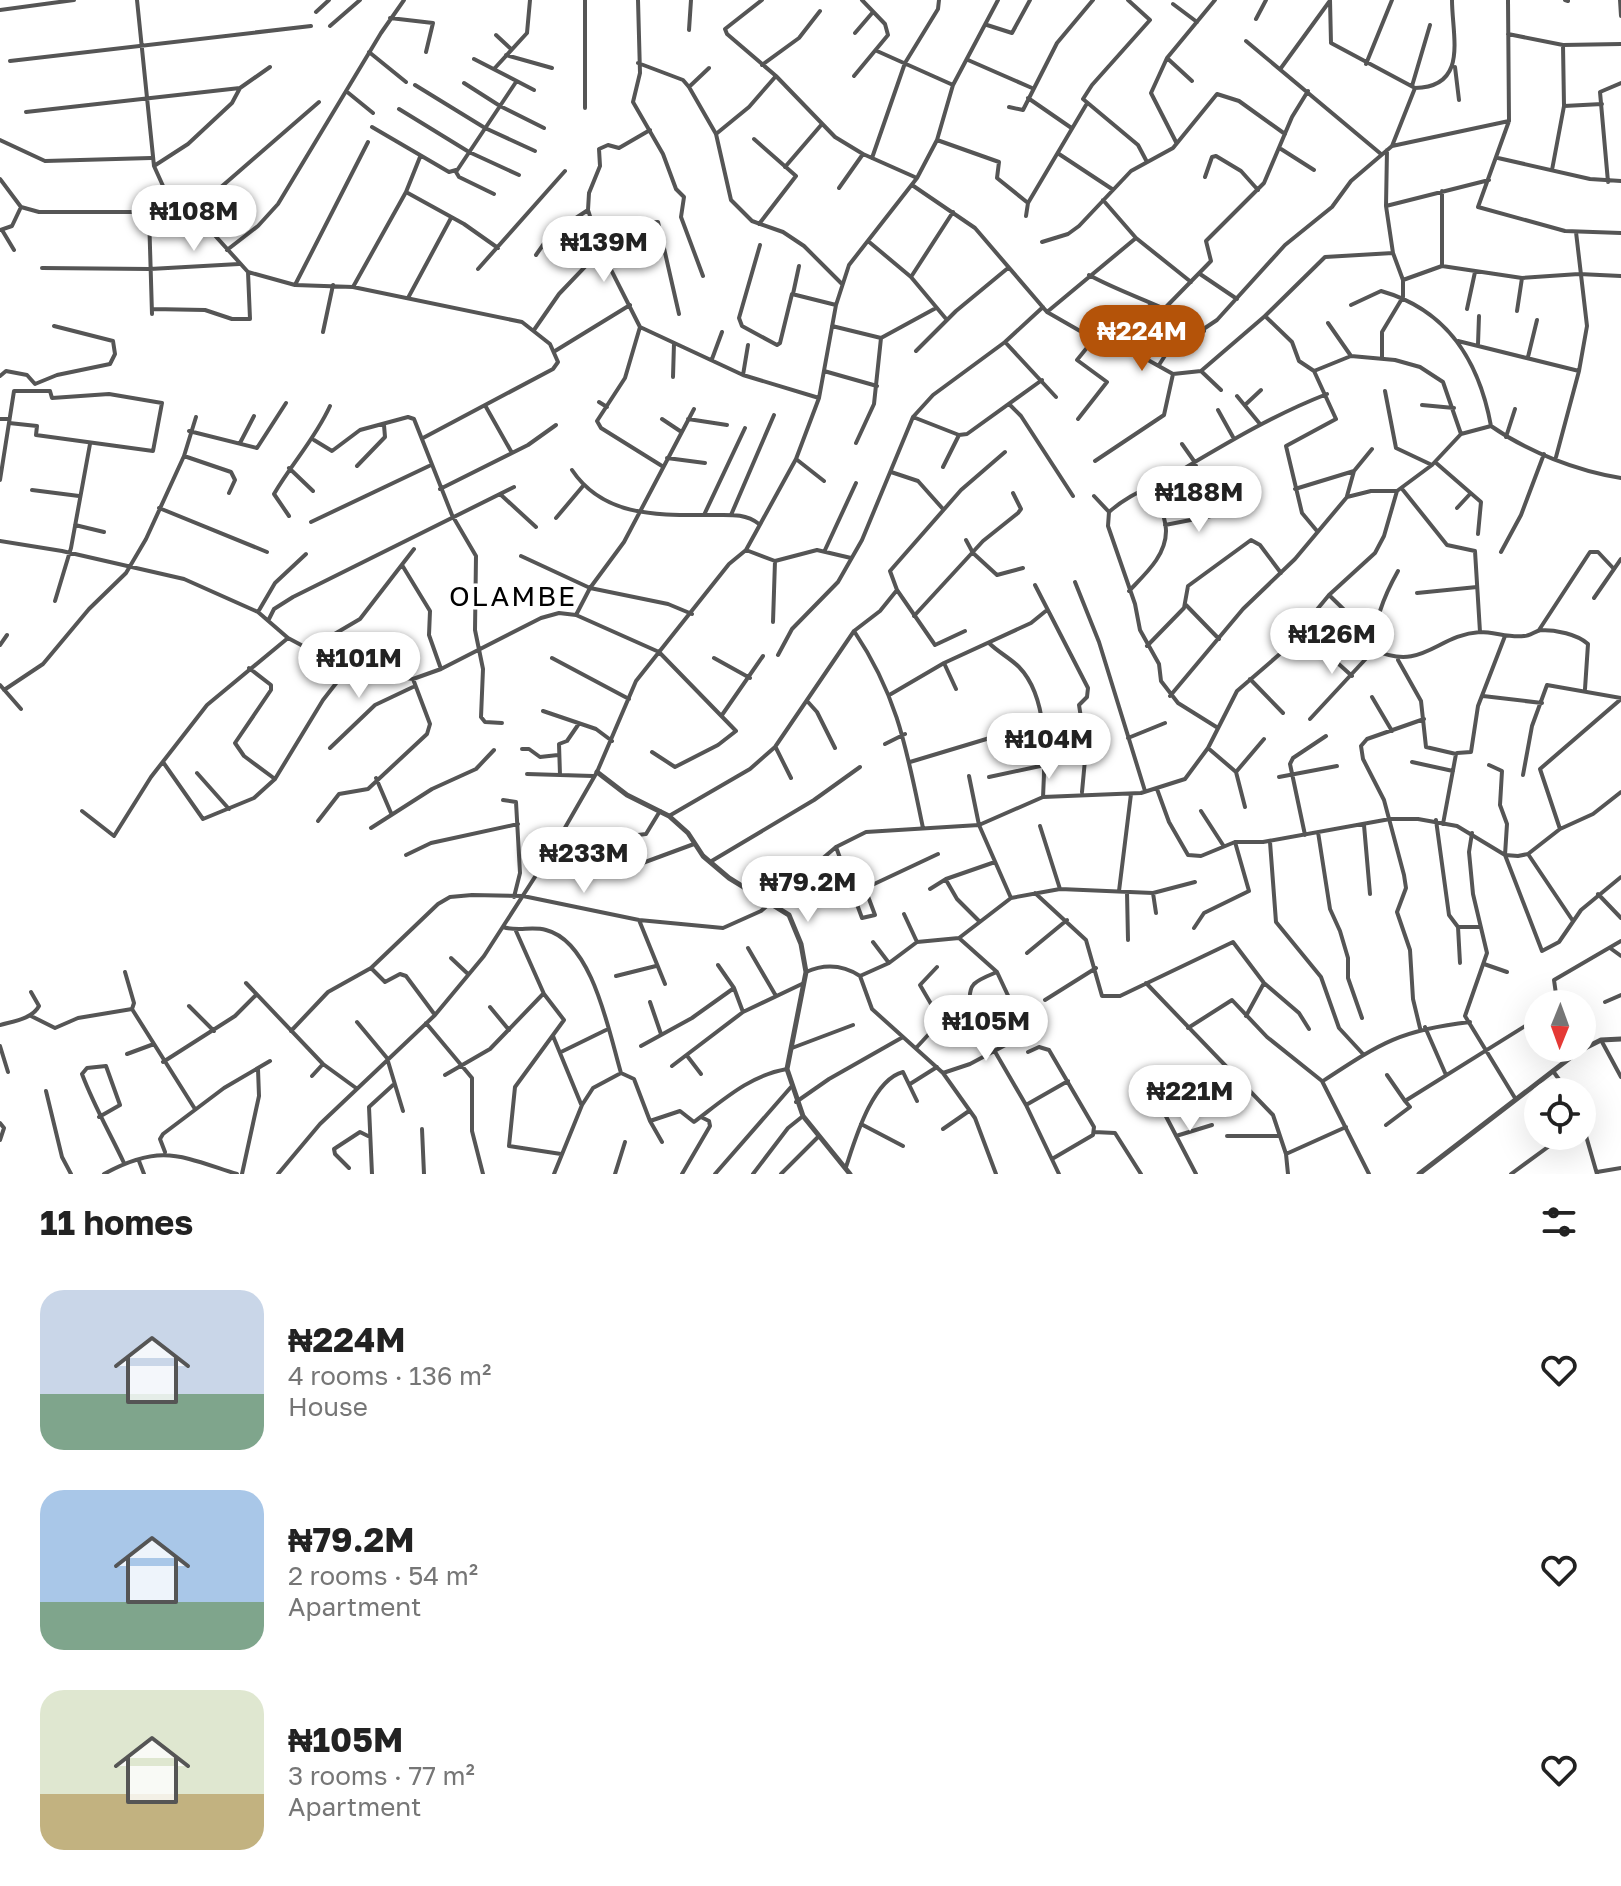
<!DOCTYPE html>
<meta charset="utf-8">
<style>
body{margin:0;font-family:"Golos Text",sans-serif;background:#f6f6f6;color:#222;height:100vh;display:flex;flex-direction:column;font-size:30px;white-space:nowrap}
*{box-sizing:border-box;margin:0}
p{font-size:26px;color:#767676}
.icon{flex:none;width:44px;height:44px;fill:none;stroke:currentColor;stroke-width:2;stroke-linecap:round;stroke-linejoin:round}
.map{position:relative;height:1174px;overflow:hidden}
.panel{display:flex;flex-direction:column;background:#fff;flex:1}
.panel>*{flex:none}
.needle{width:52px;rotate:181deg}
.fabs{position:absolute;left:1524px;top:990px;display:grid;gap:16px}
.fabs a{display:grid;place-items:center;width:72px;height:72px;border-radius:50%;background:#fff;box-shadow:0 8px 32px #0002;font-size:40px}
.price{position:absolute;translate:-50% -68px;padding:0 18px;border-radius:28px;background:#fff;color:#222;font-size:26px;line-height:52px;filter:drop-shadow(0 2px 4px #0008)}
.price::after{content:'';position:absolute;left:50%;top:48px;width:24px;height:18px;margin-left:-12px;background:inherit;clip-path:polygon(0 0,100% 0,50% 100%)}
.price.current{background:#b45309;color:#fff}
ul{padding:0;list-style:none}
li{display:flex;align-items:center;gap:24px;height:200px;padding:0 40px}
li span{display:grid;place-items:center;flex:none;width:224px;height:160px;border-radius:24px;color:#555}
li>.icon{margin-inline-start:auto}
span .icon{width:96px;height:96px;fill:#fffc;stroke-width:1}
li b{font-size:34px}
h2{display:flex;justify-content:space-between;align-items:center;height:96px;padding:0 40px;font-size:34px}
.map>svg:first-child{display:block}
</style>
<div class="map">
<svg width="1621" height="1174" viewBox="0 0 1621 1174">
<rect width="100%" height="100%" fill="#fff"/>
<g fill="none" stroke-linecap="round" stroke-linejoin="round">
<path stroke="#555" stroke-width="4" d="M137,0l17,166 14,31 42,33 38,42 47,13 58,2 169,35 28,22 8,18 -5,7 -130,69
M585,0v108
M638,0l2,73 -7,29 30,52 13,35 8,8 -3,20 22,59
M762,0l-37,29 2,5 49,42 59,61 28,17 54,24
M1128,0l22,20 -58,65 -9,14 55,46 9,17
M1330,0l1,43 84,45c54,-1 37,-52 37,-88
M1508,0l1,121 -31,86 87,24 56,2
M1565,0l3,1
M1620,0l1,16
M1173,4l24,18
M0,10l74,-10
M316,12l13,-12
M390,18l43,5 -7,29
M1256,19l10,-19
M987,25l25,8 18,-33
M330,26l30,-26
M689,30l2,-30
M855,33l18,-21
M1508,34l55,11 58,-1
M496,35l15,14
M1246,41l135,113
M877,51l76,34
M369,52l37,30
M506,55l46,13
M1167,58l25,23
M474,59l60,31
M968,60l64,28
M10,61l301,-35
M638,63l45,17 6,7 27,47 15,66 21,21 31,11 21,14 37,37
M1366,64l26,-64
M762,65l37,-27 21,-27
M1455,67l4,33
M1281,68l48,-66
M494,69l33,-36 3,-33
M854,76l34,-41 -3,-11 -23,-24
M464,83l36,23 44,22
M415,85l70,43 50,23
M1412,86l18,-61
M689,87l20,-19
M346,91l27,22
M1028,98l42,29
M1564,106l38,-2
M1009,107l14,3 34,-67 36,-43
M399,109l70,43 50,23
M26,112l214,-24
M372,127l77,45 7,-2
M650,130l-31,18 -11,-3 -9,4 1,17 -11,27 -1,17 13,40 39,77 103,48 76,23
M716,134l33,-27 27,-31
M754,139l42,37 -37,48
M0,140l45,21 106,-3
M937,140l62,22 -2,16 31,25
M1176,142l-25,-49 16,-35 48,-58
M1392,146l117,-25
M1281,149l33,21
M1059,154l53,35
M872,158l33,-95 33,-54 1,-9
M1498,158l92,21 31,2
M154,166l34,-22 44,-41 8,-15 30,-21
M785,167l37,-43
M1552,170l12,-64 -1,-61
M1205,177l7,-20 4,-1 25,15 17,19
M0,179l21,28 18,5h145
M1608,182l-8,-90 21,-9
M912,185l63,43 72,84 47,27 36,11 43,24 28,-3 64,-55 60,-59 68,-4
M839,188l24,-34
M406,192l58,32 34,24
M494,194l-35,-17 -3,-5 60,-90
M1103,200l33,38 55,44
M1386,206l103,-26
M149,214l3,100
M190,214l129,-112
M1026,216l2,-13 58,-98
M593,226l65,-4 21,92
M0,230l12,-4 9,-19
M2,230l12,20
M868,241l43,36 36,43
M1042,242l26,-8 11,-8 52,-55 42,-23 44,-54 22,7 46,33
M760,245l-21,73 3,8 35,19 3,-2 12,-49 44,11
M227,250l31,-24 20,-22 103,-171 23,-33
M536,255l14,-20 38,-25
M1442,266v-75
M42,268l108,1 89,-5
M478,269l87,-98
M1200,274l37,25
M1089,275c38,21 80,31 115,56
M911,277l42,-65
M1403,280l39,-14 80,12 57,-4 42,2
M295,285l73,-143
M353,287l53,-95 14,-35
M793,294l6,-28
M408,298l43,-80
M1351,305l30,-14c67,19 98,70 110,135
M1165,308l46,-47 -5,-20 58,-58 28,-66 16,-26
M152,309l53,1 27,9h18l-2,-47
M1467,309l8,-37
M1517,311l5,-33
M1047,312l89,-74
M1265,316l27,26 7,19 15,10 22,48 -50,27 16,67 15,18
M1328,323l23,33
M832,326l49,12 55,-30
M640,327l-15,51 -28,43 4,7 61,38
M534,330l25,-36 42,-44
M323,332l10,-47
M1458,341l121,30
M1005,342l51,55
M1478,344l1,-28
M1120,346l30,-41
M555,351l75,-46
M916,351l40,-40 52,-43
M1528,357l9,-37
M1382,358v-26l21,-35v-17l-10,-27 -7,-47 1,-56
M712,359l10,-27
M1159,365l7,-11 51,-34 68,-75 47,-38 19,-26 41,-35 23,-58
M824,371l53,15
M1201,371l20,19
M1314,371l37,-15 44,4 25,7 23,15 18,52
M743,375l5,-30
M0,376l6,-5 21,4 8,9 22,-9 53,-11 5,-10 -2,-13 -59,-15
M673,377l1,-34
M1385,391l11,57 36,17
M1237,396l23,28
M599,402l8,5
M1009,404l12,12 52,80
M1245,405l16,-15
M1422,405l32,3
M486,407l26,46
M1218,410l15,27
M913,417l46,18
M0,419h9
M662,419l18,12
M688,419l39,6
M1078,419l29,-37 -30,-22 17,-21
M189,431l68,17 29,-45
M1506,437l9,-28
M314,440l18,11 28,-21 48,-13 6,2 38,96 24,41 -1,74 8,39 -2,48 4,5 17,1
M240,443l14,-27
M856,443l18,-39 7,-66
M1182,444l12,17 10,26
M184,456l47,16 4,8 -6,13
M1556,457l23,-86 8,-45 -11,-94
M667,458l38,5
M796,459l28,22
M1095,461l69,-46 9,-41
M1435,462l46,40 -3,32
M357,466l28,-29 -1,-12
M943,467l16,-32 8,-1 75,-54
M289,468l24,23
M572,470c32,48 88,45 140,45 17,0 33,-2 47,9
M891,472l27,9 25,28
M0,480l14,-89h36l2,7 57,-4 53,9 -9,48 -117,-16 1,-9 -28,-3
M440,489l88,-44 28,-20
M1295,489l59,-18
M32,490l47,6
M1403,490l44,55 28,6 5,81
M500,494l36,33
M1094,496l15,16 -1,14 27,78 5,26 19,34 2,17 17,22 40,25
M1347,496l7,-25 18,-22
M159,508l108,44
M1457,508l13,-14
M1109,512c21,-19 45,-26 69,-40 49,-29 95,-57 149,-78
M704,515l41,-87
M731,515l43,-100
M289,516l-15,-22c18,-31 41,-55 56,-88
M556,518l27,-32
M311,522l118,-56
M75,525l29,7
M1165,525l82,-16
M966,540l7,13 24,22 26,-7
M0,541l62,10 122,28 74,33 30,26 45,24 57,14 23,3 28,-10 100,-51 18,-5 17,2 83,37 77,79 -18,14 -43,22 -23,-15
M746,550l29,11 42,-11 34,8
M825,550l31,-67
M1501,552l20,-37 23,-61
M521,556l69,32 78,16 24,10
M402,565l28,46 -1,24 12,34
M1398,571c-13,23 -25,53 -24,79 50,22 62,-15 106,-18 15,0 29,6 44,4 6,0 11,-5 17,-6 15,0 36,4 47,14l-3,45
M1075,582l24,60 46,149
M1035,585l53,103 -1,9 -8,8 7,44 -4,43
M1129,591c16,-17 37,-35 37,-60 0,-9 -4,-17 -4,-26
M1417,593l60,-6
M1329,595l44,43
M1594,598l27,-39
M55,601l16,-53 19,-104
M1186,605l33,34
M258,612l17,-29 31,-29
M576,615l14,-27 34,-46 70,-133
M914,616l69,-75 35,-28 3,-4 -8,-16
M269,619l5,-10 19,-12 221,-110
M773,622l2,-61
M1301,630l51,46
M1539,630l51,-78h8l16,17
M854,631c45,67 53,121 69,197
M965,631l-30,14 -38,-55 -7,-19 71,-81 44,-38
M989,643c9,9 21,15 30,24 30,31 26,91 24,130
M0,645l7,-10
M1147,646l37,-38 4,-22 63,-46 9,5 21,28
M309,649l51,-30 54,-70
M778,655l14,-26 46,-47 24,-42 51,-123 20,-22 72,-53 38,-35
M552,658l77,41
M714,658l36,20
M1398,660l23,41 5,46 30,7 -13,70
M944,663l12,26
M249,668l22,17v5l-36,53 9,13 31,23
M1250,679l33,34
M0,685l21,24
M4,690l39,-26 46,-55 37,-36 20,-34 38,-83 12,-39
M891,694l53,-31 87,-40 16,-13
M1170,696l73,-87 52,-50 52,-62 24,-6h26
M1483,696l59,7
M1372,697l20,34
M808,702l9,10 18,36
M543,711l53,18 16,12
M722,715l41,-59
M1310,719l64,-69
M1128,738l37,-15
M885,744l20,-10
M330,748l45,-43 38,-18
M776,748l15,30
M1208,748l28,24 9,35
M522,749h7l11,8 18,-2
M1457,753l14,-1 7,-46 27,-70
M163,762l40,57 51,-21 21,-19 48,-79 25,-32
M910,762l103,-31 30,-4
M1412,762l41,9
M1489,765l13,6 -2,34 7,19 -2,31 37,96 17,-9 22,-32 40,-33
M1236,772l28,-33
M197,773l32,36
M527,774l33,1 -1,-31 8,-3 11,-16
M560,775l33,1
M1523,775l9,-49 15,-41 74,13
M969,776l10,49 32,73
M989,777l56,-12
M1279,777l58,-11
M376,778l15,35
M1157,789l12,33 19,33 13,1 34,-14h28l127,-23h28l39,7 48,29 13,1 10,-2 32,-25 33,-15 28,-22
M503,800l13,2 4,71 -6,24
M82,811l32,25 37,-59 56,-72 81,-67
M1201,811l22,34
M669,816l81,-47 25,-22 79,-116 26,-20 17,-21
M1436,820l13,95 9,12h21
M318,821l21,-27 29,-5 59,-55 3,-10 -17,-45
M1364,825l6,69
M1040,826l20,63
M371,828l61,-39 44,-20 18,-19
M1560,829l-20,-60 81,-70
M1318,832l12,77 10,22 8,27v20l14,40
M1472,833l-3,19 4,42 14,59 -22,63 50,82
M1305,835l-15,-71 3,-6 33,-22
M1270,842l6,80 45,55 18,51 24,26
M836,847l26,71 13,-3 -9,-24
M1528,854l45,67
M406,855l25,-12 87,-19
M599,857l31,-21 16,-2 14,-23
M710,862l104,-62 46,-33
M629,868l65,-24
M946,880l11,19 22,22
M930,889l16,-10 49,-17
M1119,891l12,-97
M1127,892l1,48
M855,893l83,-39
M1035,893l51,47 16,56h18l113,-54 31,41 35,30 10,16
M1153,893l3,20
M1598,894l23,24
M904,914l13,28
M639,920l26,64
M503,927c15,5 28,-1 43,3 47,12 63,103 75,143
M1458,927l2,36
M1194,928l10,-15 45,-22 -14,-49
M516,931l28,63 20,26 -49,67 -6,59 52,8
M959,938l52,-40 49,-9 93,4 42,-11
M873,942l16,21
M748,948l28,48
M1610,948l11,8
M1027,953l40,-33
M451,958l17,16
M1484,964l23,8
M718,965l16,23 9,24
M371,968l14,14 15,-8 6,2 29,39
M125,972l9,31 -2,6 63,100
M806,972c18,-8 37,-7 54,4l29,-13 28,-21 42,-4 38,34 29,62 -56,30 -27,9
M997,972c-7,3 -18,7 -23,12 -13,14 7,59 20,66l32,55 33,69
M616,976l40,-10
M860,976l12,33 71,64 32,45 21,56
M246,983l77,81 33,24
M1146,983l127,132 13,39 2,20
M1045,1000l51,-32
M650,1002l11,32
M1605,1002l16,-7
M1551,1004l5,-10 -2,-14 67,-39
M189,1006l25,25
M490,1007l19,23
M31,1016l24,12 23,-10 54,-9
M1246,1016l18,-33
M357,1022l30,36 16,53
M426,1023l46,55v53l11,43
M0,1025c14,-4 32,-6 39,-19l-8,-14
M1425,1027l21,48
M1188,1028l44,-28 35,37 55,44 47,93
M1420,1028l-7,-29 -3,-49 -13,-38 9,-24 -2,-13 -20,-75 -21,-41 -2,-13 6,-7 57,-20
M291,1031l37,-39 43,-24 67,-64 12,-7 22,-2 51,1 116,24 84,8 38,-17 75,-64 30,-15 113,-7 64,-28 98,-4 44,-14 23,-31 29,-57 44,-38 48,-58 46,-42 9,-17 13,-45 35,-26 29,-31 30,-8c37,26 86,45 130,52
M553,1036l28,68
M1601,1040l20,37
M0,1046l8,26
M641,1046l51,-28 42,-30
M792,1048l61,-23
M916,1048l25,-27 -21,-36 17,-18
M561,1052l45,-22
M1028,1052l11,-5 10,3 45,77 -1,8 -41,24
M127,1054l27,-10
M688,1057l13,17
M163,1062l72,-46 20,-20
M672,1066l71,-54 61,-29
M1553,1071l15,21
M445,1075l45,-26 53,-55
M1387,1075l18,26
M312,1076l11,-12
M1323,1081c58,-38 77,-51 147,-59
M910,1084l27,-17
M46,1091l16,66 9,17
M796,1102l33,-23 74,-42
M1159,1103l37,71
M1026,1105l42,-24
M99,1117l21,-12 -14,-39 -19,2 -5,6c12,32 28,59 42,89
M650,1121l30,-10 14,11c28,-21 56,-47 93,-53
M1582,1122l15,52
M0,1123l4,5 -4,12
M861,1124l42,22
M1386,1125l24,-18 -5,-6 133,-83
M422,1129l2,45
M943,1129l26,-18
M1094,1132l21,1 26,41
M1176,1136l36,-11
M1227,1136h53
M165,1152l-5,-13 3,-5 61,-46 46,-27
M1286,1154l60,-27
M139,1161l5,13
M846,1167c9,-27 26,-87 57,-95l14,29
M349,1168l-14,-14 -1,-5 26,-17 8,4
M1597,1172l24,-4
M104,1174c57,-31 76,-18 133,0
M242,1174l17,-78 -1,-27
M278,1174l42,-50 115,-109 49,-59 67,-104 46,-80 39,-91 93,-117 17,-14 50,-91 23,-61 17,-93 13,-40 68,-87 20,-38 16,-55 45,-85
M372,1174l-3,-67 24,-22
M554,1174l28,-69 11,-17 28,-15 13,6 16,42 12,21
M615,1174l10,-32
M682,1174l28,-48 -1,-5 -8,-4
M715,1174l76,-87
M753,1174l35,-46 15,-12
M781,1174l37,-37
M1511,1174l52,-38"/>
<path stroke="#555" stroke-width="5" d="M597,772l30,23 42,21 19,17 15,23 26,22 60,37 12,29 5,28 -19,97 16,47 47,58
M1419,1174l160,-123 22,-11 20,-1"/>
</g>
<g text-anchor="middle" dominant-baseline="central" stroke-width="7" stroke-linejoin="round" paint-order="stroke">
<g font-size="28" letter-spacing="2" fill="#000" stroke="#fff">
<text x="513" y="595">OLAMBE</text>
</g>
</g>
</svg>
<div class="fabs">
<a><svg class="needle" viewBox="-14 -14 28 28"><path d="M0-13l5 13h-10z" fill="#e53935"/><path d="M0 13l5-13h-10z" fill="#767676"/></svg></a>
<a><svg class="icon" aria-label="locate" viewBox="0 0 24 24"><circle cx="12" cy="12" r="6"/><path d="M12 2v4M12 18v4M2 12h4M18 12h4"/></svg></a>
</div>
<b class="price" style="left:194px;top:253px">₦108M</b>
<b class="price" style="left:604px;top:284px">₦139M</b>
<b class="price current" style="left:1142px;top:373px">₦224M</b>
<b class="price" style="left:1199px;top:534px">₦188M</b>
<b class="price" style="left:1332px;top:676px">₦126M</b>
<b class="price" style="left:359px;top:700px">₦101M</b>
<b class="price" style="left:1049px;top:781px">₦104M</b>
<b class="price" style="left:584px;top:895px">₦233M</b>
<b class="price" style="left:808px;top:924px">₦79.2M</b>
<b class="price" style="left:986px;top:1063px">₦105M</b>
<b class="price" style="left:1190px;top:1133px">₦221M</b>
</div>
<section class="panel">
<h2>11 homes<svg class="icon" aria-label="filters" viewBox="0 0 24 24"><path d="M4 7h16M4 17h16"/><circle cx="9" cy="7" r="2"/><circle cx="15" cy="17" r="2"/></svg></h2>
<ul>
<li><span style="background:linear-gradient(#c9d6e8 65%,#7fa58c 0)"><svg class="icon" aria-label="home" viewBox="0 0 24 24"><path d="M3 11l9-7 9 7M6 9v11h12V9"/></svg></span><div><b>₦224M</b><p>4 rooms · 136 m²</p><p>House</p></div><svg class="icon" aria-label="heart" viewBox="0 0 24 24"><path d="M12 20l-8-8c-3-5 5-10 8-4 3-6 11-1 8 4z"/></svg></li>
<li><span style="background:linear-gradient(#a9c7e8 70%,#7fa58c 0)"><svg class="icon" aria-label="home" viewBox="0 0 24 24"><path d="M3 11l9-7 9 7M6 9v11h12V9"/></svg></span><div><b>₦79.2M</b><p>2 rooms · 54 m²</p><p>Apartment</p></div><svg class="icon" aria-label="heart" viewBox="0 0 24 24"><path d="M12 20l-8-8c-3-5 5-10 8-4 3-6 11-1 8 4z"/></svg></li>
<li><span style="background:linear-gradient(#dfe7d0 65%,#c2b280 0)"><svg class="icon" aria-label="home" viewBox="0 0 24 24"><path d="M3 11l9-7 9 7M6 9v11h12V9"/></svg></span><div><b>₦105M</b><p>3 rooms · 77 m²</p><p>Apartment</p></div><svg class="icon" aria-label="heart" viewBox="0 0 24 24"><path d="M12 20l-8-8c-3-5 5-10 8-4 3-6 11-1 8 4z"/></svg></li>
</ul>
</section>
